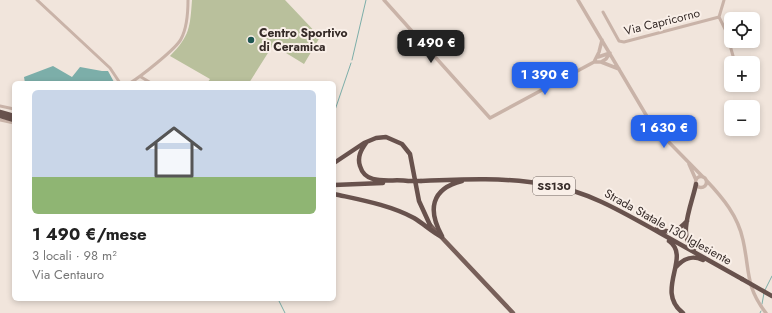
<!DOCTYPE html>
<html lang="it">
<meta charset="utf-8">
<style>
body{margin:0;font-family:Jost,sans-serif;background:#f6f6f6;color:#222;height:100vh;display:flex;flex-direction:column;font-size:15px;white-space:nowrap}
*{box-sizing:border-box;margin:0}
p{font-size:13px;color:#767676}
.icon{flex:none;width:22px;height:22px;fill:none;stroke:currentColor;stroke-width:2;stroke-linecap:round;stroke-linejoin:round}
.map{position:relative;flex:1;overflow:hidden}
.sheet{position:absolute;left:12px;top:81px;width:324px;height:220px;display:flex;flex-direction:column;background:#fff;border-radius:6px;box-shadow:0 2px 6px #0003}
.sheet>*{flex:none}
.buttons{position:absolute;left:724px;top:12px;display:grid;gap:8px}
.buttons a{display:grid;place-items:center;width:36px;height:36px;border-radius:6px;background:#fff;box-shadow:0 2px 6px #0003;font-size:20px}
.price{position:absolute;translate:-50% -34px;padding:0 9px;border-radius:8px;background:#2563eb;color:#fff;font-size:13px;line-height:26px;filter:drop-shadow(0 1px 2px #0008)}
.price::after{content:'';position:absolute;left:50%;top:24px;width:12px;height:9px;margin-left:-6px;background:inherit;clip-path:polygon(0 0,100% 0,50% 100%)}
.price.on{background:#222;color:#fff}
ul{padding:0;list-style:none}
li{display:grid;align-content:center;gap:8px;height:212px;padding:0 20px}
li+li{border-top:1px solid #e0e0e0}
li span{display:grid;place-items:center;height:124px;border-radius:6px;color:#555}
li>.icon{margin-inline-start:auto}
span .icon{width:72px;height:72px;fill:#fffc;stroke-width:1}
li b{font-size:17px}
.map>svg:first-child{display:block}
</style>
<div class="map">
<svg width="772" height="313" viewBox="0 0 772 313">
<rect width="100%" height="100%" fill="#f1e5dc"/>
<path fill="#b9c09c" d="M192,0h93l35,37 -16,27 -31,-19 -24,38h-42l3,-4 -40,-23c20,-20 20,-29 22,-56z"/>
<path fill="#7caea9" d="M53,66l19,11 8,-10 22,4h6l6,11 -1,1h-88l-1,-6z"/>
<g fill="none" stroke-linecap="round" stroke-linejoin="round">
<path stroke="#7caea9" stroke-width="1" d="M352,60l14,-60
M334,113l17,-50
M765,290l7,-14
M278,299l7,14
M762,304l2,-11
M760,313l1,-2"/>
<path stroke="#c9b3a8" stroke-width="3" d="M37,0l73,68 10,15
M724,0l-5,17 7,14 9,32
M603,12l16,29 5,1 95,-25
M141,77l10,6
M130,83c10,-6 46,-34 51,-44 6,-11 7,-26 7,-39
M0,106l14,3
M0,120l14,3"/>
<path stroke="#c9b3a8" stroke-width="3.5" d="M384,0l106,118 104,-56 5,-10 3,-12
M578,0l74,125 51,52
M598,57l12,-4
M594,62h7l18,7
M601,62l5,-3 4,-6
M689,164l7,16
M695.5 182a5.5 5.5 0 1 1 11 0a5.5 5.5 0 1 1-11 0Z
M706,180c17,18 32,36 37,60 7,31 2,46 23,73"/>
<path stroke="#78605a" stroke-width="4.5" d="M430,225l83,88"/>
<path stroke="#68524d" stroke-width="4.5" d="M0,112l14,4
M0,116l14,4
M366,143c-5,7 -9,14 -6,23 6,21 32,12 48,15
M334,163l30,-20 12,-5 10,-1 16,7 8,10 9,47 11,24
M421,181c43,-2 86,-4 128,4 41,7 75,28 111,48 27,15 55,31 82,46
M334,185l49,-2
M334,194c27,6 56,11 80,24 10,6 18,14 28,19
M657,228c13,7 21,3 30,-7
M442,236c-14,-25 -12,-47 20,-55
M669,241c23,16 -15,50 14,72
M694,249c-18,-11 -1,-48 2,-65
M676,267c8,-9 16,-12 27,-7"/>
<path stroke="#68524d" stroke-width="4.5" d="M409,181h12
M742,279l30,17"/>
</g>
<circle fill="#1f5753" stroke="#f9efe8" stroke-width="1.5" cx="251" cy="40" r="4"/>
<g text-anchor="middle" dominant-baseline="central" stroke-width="4" stroke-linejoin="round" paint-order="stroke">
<rect fill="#f9efe8" stroke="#706662" stroke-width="1" x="533" y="177" width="42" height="18" rx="3"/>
<g font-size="11" font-weight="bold" fill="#362b28">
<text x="554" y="186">SS130</text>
</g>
<g font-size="12" fill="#362b28" stroke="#f9efe8">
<text transform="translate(662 22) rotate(-14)">Via Capricorno</text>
<text transform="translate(668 227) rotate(29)">Strada Statale 130 Iglesiente</text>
</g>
<g font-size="12" font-weight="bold" fill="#362b28" stroke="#f9efe8" text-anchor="start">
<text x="259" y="33">Centro Sportivo<tspan x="259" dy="14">di Ceramica</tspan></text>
</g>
</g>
</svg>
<div class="buttons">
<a><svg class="icon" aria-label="locate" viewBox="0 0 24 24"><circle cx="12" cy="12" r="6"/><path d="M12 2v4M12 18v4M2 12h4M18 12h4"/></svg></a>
<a>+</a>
<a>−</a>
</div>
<b class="price on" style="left:431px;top:64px">1 490 €</b>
<b class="price" style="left:545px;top:96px">1 390 €</b>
<b class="price" style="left:664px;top:149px">1 630 €</b>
<section class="sheet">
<ul>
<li><span style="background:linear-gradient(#c9d6e8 70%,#8fb573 0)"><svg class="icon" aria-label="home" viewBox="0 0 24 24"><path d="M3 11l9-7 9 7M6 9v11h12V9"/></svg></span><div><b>1 490 €/mese</b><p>3 locali · 98 m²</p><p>Via Centauro</p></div></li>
</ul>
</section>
</div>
